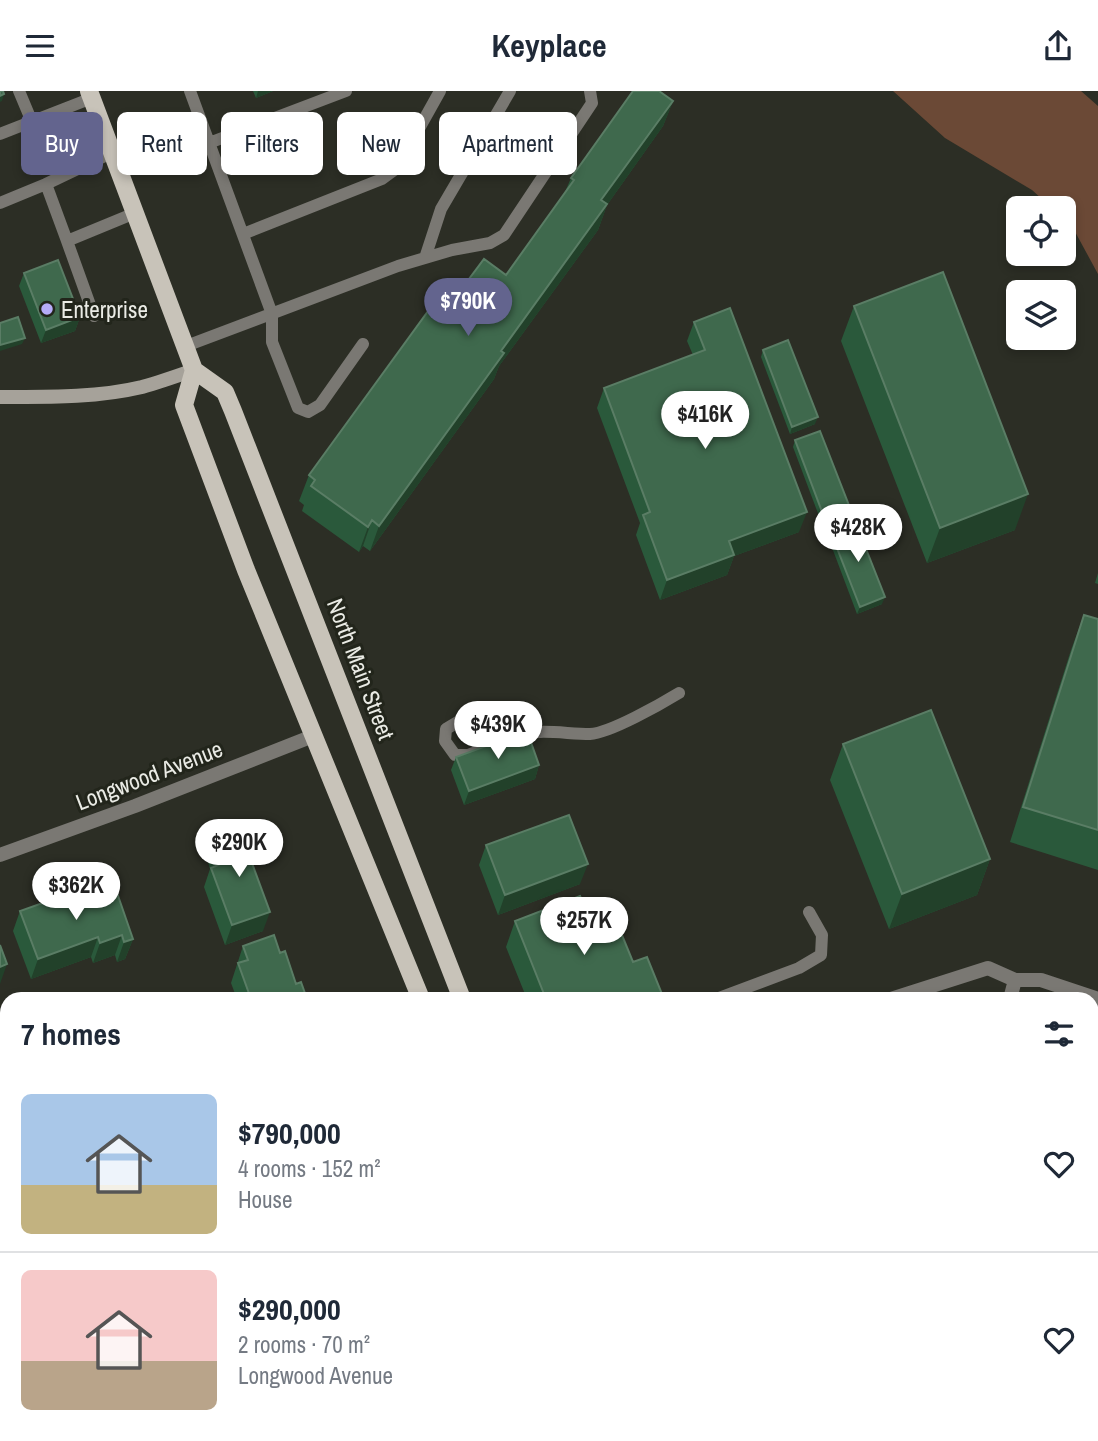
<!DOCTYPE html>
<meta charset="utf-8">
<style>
body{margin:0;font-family:"Archivo Narrow",sans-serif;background:#f2f2f3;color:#1f2937;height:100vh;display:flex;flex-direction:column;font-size:26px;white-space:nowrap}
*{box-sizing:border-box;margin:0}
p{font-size:23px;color:#747a83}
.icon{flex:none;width:38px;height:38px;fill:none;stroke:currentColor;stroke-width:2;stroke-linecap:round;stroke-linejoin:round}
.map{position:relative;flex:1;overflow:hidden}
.panel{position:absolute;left:0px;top:901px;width:1099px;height:450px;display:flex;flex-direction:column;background:#fff;border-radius:21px 21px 0 0;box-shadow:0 4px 10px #0003}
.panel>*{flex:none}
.guide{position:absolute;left:21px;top:21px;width:700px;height:63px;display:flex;gap:14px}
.fabs{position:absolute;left:1006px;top:105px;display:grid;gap:14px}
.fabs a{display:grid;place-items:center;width:70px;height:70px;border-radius:10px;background:#fff;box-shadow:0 4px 10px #0003;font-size:35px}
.price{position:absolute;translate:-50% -60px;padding:0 16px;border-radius:24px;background:#fff;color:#222;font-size:23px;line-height:46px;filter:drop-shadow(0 2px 4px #0008)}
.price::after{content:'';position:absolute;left:50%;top:42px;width:21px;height:16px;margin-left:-10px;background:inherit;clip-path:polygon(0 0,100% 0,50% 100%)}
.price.on{background:#63648e;color:#fff}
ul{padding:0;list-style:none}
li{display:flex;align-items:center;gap:21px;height:175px;padding:0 21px}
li+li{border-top:2px solid #e0e1e3}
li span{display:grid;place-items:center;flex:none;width:196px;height:140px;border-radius:10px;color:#555}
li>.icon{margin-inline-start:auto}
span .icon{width:84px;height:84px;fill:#fffc;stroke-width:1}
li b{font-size:30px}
h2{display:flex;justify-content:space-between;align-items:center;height:84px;padding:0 21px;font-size:30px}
.pill{padding:0 24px;border-radius:10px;background:#fff;box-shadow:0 4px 10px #0003;font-size:24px;line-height:63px}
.pill.on{background:#63648e;color:#fff}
header{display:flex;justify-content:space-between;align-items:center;height:91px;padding:0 21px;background:#fff;font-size:32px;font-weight:800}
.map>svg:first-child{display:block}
</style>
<header><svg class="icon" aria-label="menu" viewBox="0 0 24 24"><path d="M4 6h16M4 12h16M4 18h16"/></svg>Keyplace<svg class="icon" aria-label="share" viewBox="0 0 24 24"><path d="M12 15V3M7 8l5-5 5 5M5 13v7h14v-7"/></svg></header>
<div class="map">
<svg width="1098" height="1350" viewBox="0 0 1098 1350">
<rect width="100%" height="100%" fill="#2c2e25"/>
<path fill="#6b4936" d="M893,0h188l17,15v168l-25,-46 -9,-9v-11h-12l-20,-18 -87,-52z"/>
<path fill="#005f58" d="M1098,1036v60l-6,-10v-43z"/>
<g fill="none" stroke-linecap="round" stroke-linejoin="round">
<path stroke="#7a7873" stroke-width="12" d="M19,0l13,31
M190,0l82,223v28l26,66 10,4 12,-7 43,-61
M0,43l92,-36
M209,52l137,-52
M113,61l-67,32 21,57 68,-28
M0,112l46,-19
M243,143l139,-55 15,-11 43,-77
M67,150l27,75
M425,167l16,-49 69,-118
M186,255l212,-80 54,-16 38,-7 14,-8 88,-132 -2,-12
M461,629l-15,9 -1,12 10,14h13l10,-4
M514,645c25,-8 51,-2 76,-2 20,-1 71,-30 89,-41
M716,908l83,-31 22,-13 1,-20 -13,-23"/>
<path stroke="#7a7873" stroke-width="14" d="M0,764l135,-49 178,-70
M891,908l97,-31 27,12h26l57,19
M1010,908l5,-19
M0,1267l7,-3
M1044,1344l2,6
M1067,1350l18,-6"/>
<path stroke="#a6a29a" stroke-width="14" d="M0,306c47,0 96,1 142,-10 18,-5 35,-11 52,-17"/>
<path stroke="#c8c3b9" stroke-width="18" d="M89,0l105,279 -10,35 62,165 175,429
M194,279l31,22 8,19 229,588
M584,1344l2,6
M634,1344l3,6"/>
</g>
<path fill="#2a593b" d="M253,0h20l-17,7z
M673,10l-10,25 -56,79 -9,25 -99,136 -5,13 -124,172 -7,-5 -4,6 -57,-41 2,-6 -5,-4 10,-26 136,-164 61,-36 59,-83 6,-14z
M24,182l56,44 -5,14 -34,12 -22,-57z
M854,215l161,224 -88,33 -86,-222z
M694,231l105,210 -65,24 -7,19 -67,25 -24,-65 4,-12 -43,-115 7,-20 89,-33 -6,-14z
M763,259l52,74 -25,10 -29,-77z
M795,349l55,68 -3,6 -25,10 -29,-77z
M830,439l52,74 -25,10 -29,-77z
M1098,482v11l-3,-1z
M1084,524l14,4v251l-88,-28 61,-192z
M843,653l147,115 -13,36 -88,34 -59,-149z
M456,666l83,8 -4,14 -71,26 -13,-35z
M214,748l39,14 -2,7 12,71 -38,14 -21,-58 6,-18 -3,-10z
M486,754l94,39 -82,31 -19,-50z
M54,815l79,33 -8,20 -8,3 -2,-7 -22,8 -2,-6 -60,22 -18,-48 7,-20z
M515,830l78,6 40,35 31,37h-137l-21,-52z
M243,855l37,7 16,31 11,15h-70l-6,-16z
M7,1086v39l-7,-19z
M163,1344h76l2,6h-78l-1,-3z"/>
<path fill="#22412a" d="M258,0h15l-17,7z
M4,3l-2,7 -2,1v-6z
M673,10l-10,25 -56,79 -9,25 -99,136 -5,13 -124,172 9,-25 122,-175 100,-151z
M80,226l-5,14 -34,12 5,-13z
M25,247l-3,6 -22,7v-6z
M818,326l-3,7 -25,10 2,-7z
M1028,403l-13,36 -88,33 13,-35z
M850,417l-3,6 -25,10 2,-7z
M807,421l-8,20 -65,24 -7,19 -67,25 7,-20 62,-39z
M372,429l-9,26 -4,6 9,-25z
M885,506l-3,7 -25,10 3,-7z
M539,674l-4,14 -71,26 5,-14z
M990,768l-13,36 -88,34 13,-35z
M588,773l-8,20 -82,31 7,-20z
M270,821l-7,19 -38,14 7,-20z
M122,844l-7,20 -22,8 7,-20z
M98,846l-7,20 -60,22 7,-20z
M133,848l-8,20 -8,3 7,-20z
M7,873l-7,20v-17z
M558,903l-2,5h-10z
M1098,983v6l-6,17v-21z"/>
<path fill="#3f694d" stroke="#5a7d65" stroke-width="2" d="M0,0h3l1,3 -4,2z
M633,0h26l14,10 -72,99 6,4 -106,147 3,2 -125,173 -7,-6 -4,7 -57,-41 4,-6 -6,-5 125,-172 11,8 39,-52 22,16 68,-95 -3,-2z
M58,169l22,57 -34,13 -22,-57z
M943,181l85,222 -88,34 -86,-222z
M730,217l77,204 -78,29 5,14 -67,25 -24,-65 7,-3 -46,-124 101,-38 -11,-28z
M18,226l7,21 -25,7v-22z
M788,249l30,77 -26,10 -29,-77z
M820,340l30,77 -26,9 -29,-77z
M855,430l30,76 -25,10 -30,-77z
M1084,524l14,4v211l-75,-23z
M931,619l59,149 -88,35 -59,-150z
M527,640l12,34 -70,26 -13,-34z
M569,724l19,49 -83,31 -19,-50z
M244,737l9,25 -4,2 21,57 -38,13 -21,-57 12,-5 -9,-24z
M115,796l18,52 -9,3 -2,-7 -22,8 -2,-6 -60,22 -18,-48 31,-11 3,6z
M580,805l13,31 22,-9 18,44 14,-5 17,42h-103l-3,-5 -12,5 -31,-78z
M274,844l6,18 5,-2 11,33 5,-2 6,17h-43l-1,-1 -12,1 -13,-36 10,-3 -5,-14z
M0,854l7,19 -7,3z
M1092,957l6,17v9l-6,2z
M121,1344h4l2,6h-20z
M174,1344h65l2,6h-65z"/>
<circle fill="#b6acf8" stroke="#22251b" stroke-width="2.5" cx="47" cy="218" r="7"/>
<g text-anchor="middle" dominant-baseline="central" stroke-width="6" stroke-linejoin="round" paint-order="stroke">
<g font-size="23" fill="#eaebe5" stroke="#22251b" text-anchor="start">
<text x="61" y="218">Enterprise</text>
</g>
<g font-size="23" fill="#eaebe5" stroke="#22251b">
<text transform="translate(361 578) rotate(69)">North Main Street</text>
<text transform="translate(149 684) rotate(-21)">Longwood Avenue</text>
</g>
</g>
</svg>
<div class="fabs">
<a><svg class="icon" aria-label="locate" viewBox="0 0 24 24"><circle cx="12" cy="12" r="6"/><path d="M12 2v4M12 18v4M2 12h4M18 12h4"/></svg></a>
<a><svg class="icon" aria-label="layers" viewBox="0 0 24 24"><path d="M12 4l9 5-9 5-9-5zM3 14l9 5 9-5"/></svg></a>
</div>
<b class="price on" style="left:468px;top:247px">$790K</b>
<b class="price" style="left:705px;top:360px">$416K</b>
<b class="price" style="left:858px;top:473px">$428K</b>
<b class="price" style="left:498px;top:670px">$439K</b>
<b class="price" style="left:239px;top:788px">$290K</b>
<b class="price" style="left:76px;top:831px">$362K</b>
<b class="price" style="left:584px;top:866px">$257K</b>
<div class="guide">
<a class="pill on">Buy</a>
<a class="pill">Rent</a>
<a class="pill">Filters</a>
<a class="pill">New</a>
<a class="pill">Apartment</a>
</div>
<section class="panel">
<h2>7 homes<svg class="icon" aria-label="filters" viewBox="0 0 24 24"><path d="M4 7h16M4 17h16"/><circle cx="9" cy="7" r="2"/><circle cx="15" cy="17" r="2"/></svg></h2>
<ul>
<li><span style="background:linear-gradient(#a9c7e8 65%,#c2b280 0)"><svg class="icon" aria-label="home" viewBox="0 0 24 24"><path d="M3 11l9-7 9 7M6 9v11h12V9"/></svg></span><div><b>$790,000</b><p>4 rooms · 152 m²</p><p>House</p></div><svg class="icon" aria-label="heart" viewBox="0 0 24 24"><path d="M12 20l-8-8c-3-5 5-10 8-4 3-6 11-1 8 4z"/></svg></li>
<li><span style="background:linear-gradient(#f6c9c9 65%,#b9a48a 0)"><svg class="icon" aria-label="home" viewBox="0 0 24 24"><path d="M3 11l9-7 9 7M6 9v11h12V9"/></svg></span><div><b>$290,000</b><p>2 rooms · 70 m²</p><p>Longwood Avenue</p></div><svg class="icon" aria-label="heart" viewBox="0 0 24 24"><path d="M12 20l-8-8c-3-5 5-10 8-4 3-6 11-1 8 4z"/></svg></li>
</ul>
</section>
</div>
